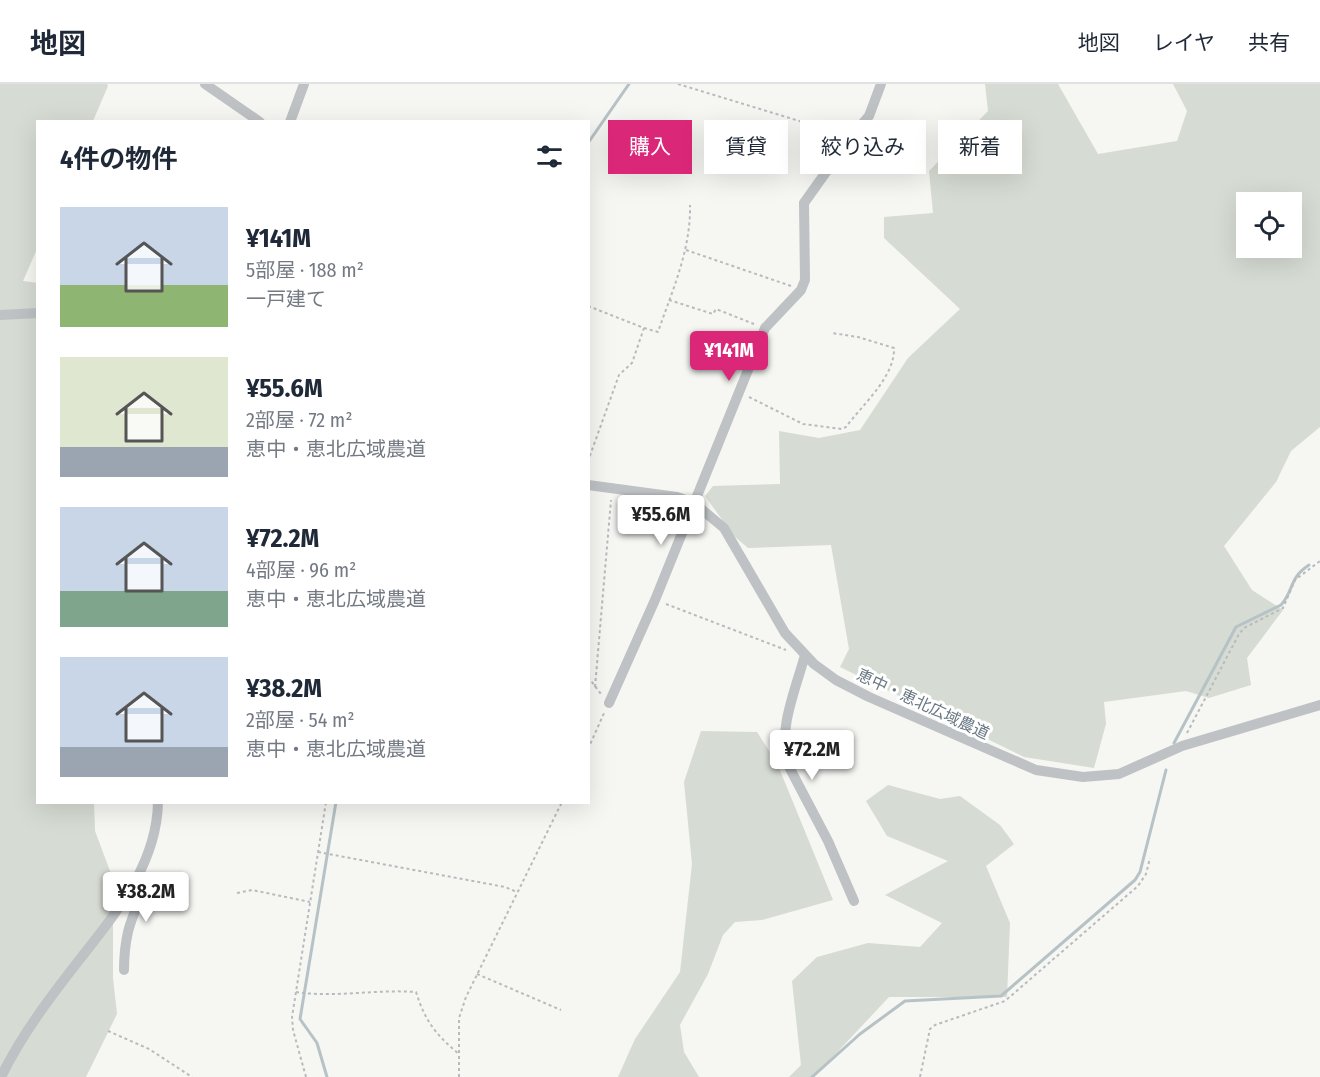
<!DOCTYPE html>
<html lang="ja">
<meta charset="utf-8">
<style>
body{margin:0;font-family:"Fira Sans Condensed","Noto Sans JP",sans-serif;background:#f2f2f3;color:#1f2937;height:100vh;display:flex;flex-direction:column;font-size:22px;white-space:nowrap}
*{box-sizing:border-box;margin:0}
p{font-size:20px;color:#747a83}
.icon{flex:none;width:33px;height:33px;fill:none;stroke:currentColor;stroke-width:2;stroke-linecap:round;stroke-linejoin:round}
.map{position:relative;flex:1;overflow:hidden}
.drawer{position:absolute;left:36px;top:36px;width:554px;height:684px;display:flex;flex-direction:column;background:#fff;border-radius:0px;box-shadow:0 6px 24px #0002}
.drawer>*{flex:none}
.banner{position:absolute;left:608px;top:36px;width:570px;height:54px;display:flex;gap:12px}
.controls{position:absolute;left:1236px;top:108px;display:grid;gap:12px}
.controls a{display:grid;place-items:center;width:66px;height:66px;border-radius:0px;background:#fff;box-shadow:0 6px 24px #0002;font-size:30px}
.price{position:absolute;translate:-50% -51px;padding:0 14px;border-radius:6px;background:#fff;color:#222;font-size:20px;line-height:39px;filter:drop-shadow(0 2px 3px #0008)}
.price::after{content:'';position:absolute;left:50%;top:36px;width:18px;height:14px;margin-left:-9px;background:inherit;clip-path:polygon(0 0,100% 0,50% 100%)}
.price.current{background:#db2777;color:#fff}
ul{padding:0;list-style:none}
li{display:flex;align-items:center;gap:18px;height:150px;padding:0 24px}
li span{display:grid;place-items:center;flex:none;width:168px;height:120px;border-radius:0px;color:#555}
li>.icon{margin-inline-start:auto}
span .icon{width:72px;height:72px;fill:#fffc;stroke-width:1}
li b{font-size:26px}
h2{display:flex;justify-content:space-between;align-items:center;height:72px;padding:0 24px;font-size:26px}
.pill{padding:0 21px;border-radius:0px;background:#fff;box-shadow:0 6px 24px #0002;font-size:21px;line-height:54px}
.pill.current{background:#db2777;color:#fff}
header{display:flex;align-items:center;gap:36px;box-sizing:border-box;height:84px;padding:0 30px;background:#fff;border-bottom:2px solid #e0e1e3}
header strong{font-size:28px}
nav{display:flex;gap:33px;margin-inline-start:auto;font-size:21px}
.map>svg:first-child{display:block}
</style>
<header>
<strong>地図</strong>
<nav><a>地図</a><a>レイヤ</a><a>共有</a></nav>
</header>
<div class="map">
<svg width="1320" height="993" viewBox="0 0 1320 993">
<rect width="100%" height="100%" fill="#f6f6f3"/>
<path fill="#d6dbd3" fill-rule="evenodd" d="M0,0h107l1,2 -15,35 -55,1 -1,127 -14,32 15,2v519l56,1 1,28 18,48v99l4,36 -31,63h-86z
M985,0h73l40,70 79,-13 10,-30 -14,-27h147v343l-29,24 -15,31 -52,64 28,44 31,20 -36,48 4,27 -42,13 -23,-7 -82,11 2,22 -12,44 -70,-11 -184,-90 9,-18 -18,-104 -83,3 -14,-12 -29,-40 8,-10 67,-2 -1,-53 40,7 41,-8 48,-72 52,-49 -76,-71v-21l49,-4 -4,-42 59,-60zM1246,118h46v46h-46z
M701,647l56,1 20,31 56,137 -71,20 -27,2 -12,13 -15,39 -28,51 4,27 15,25h-81l17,-38 45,-67 12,-108 -8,-82z
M888,701l52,14 20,-3 40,29 14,19 -28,22 24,57 -3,74h-118l-75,80h-25l12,-12 -9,-84 25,-24 51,-14 52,4 22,-24 -57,-28 63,-34 -61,-25 -21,-35z"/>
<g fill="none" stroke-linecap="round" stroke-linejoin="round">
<path stroke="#b6c2c5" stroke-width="3" d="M588,59l41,-59
M1174,659l62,-116 45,-22c14,-16 7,-26 28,-40
M327,993l-10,-34 -17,-24 36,-217
M812,993l48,-43 45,-33 96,-5 134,-116 5,-8 26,-102"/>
<path stroke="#b8bbbd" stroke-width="2" stroke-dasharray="3 3" stroke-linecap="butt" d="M678,0l164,50
M686,166l105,36
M669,216l44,14 3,-5 38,15
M588,222l56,22 -12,35 -13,12 -31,86
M644,244l14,4c14,-41 33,-82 32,-127
M749,313l54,27 39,5 4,-2c16,-22 49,-50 48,-79l-36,-11 -26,-4
M666,520l120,46
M588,593l13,17
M595,603l16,-187
M1187,649l52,-99 5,-6 39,-20 12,-28 25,-19
M588,665l17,-38
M318,768l187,35 12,5
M237,809l15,-3 58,12
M477,890l84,36
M296,908c39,6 80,-3 120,0 9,29 20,43 43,62
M108,947l41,18 43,28
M306,993l-13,-47 -1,-13 34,-215
M459,993v-59l7,-21 96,-195
M920,993l10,-48 5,-4 70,-24 133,-115 8,-12 4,-16"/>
<path stroke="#bec2c5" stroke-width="10" d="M205,0l55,38
M290,38l14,-38
M0,231l38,-2
M588,401l89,12 17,6 30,25 61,105 29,31 22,16 33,17 167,73 47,7 36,-3 63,-28 138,-41
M805,571c-9,33 -27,74 -18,108l41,78 26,60
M609,619l46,-103 110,-272 36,-38 4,-10 -1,-77 47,-66 18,-21 12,-32
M124,886c0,-12 1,-25 4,-38 4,-18 15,-31 7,-50
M1,993c21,-43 50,-81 79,-118 36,-46 77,-95 78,-157"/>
</g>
<g text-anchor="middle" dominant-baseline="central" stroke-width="6" stroke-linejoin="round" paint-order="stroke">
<g font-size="16" fill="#687782" stroke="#fff">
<text transform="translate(923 620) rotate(25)">恵中・恵北広域農道</text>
</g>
</g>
</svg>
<div class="controls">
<a><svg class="icon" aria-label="locate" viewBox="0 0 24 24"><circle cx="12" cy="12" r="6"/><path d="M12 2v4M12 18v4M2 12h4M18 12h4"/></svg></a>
</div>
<b class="price current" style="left:729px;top:298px">¥141M</b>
<b class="price" style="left:661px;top:462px">¥55.6M</b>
<b class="price" style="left:812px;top:697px">¥72.2M</b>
<b class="price" style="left:146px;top:839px">¥38.2M</b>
<div class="banner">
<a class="pill current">購入</a>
<a class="pill">賃貸</a>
<a class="pill">絞り込み</a>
<a class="pill">新着</a>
</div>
<section class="drawer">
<h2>4件の物件<svg class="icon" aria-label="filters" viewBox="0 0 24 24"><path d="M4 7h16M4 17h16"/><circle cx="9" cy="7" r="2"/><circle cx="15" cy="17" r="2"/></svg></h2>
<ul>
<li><span style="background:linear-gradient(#c9d6e8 65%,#8fb573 0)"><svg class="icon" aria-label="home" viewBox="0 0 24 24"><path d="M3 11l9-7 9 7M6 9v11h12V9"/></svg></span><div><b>¥141M</b><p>5部屋 · 188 m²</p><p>一戸建て</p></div></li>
<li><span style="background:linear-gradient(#dfe7d0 75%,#9aa5b1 0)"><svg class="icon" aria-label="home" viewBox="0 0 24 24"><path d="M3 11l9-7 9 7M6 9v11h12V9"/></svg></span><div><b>¥55.6M</b><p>2部屋 · 72 m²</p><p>恵中・恵北広域農道</p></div></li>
<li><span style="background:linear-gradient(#c9d6e8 70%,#7fa58c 0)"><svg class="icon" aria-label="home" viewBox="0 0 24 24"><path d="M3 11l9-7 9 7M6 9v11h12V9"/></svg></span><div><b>¥72.2M</b><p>4部屋 · 96 m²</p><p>恵中・恵北広域農道</p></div></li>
<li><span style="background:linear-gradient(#c9d6e8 75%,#9aa5b1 0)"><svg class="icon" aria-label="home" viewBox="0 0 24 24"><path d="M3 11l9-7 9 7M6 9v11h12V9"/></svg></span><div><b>¥38.2M</b><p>2部屋 · 54 m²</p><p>恵中・恵北広域農道</p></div></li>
</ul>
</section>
</div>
